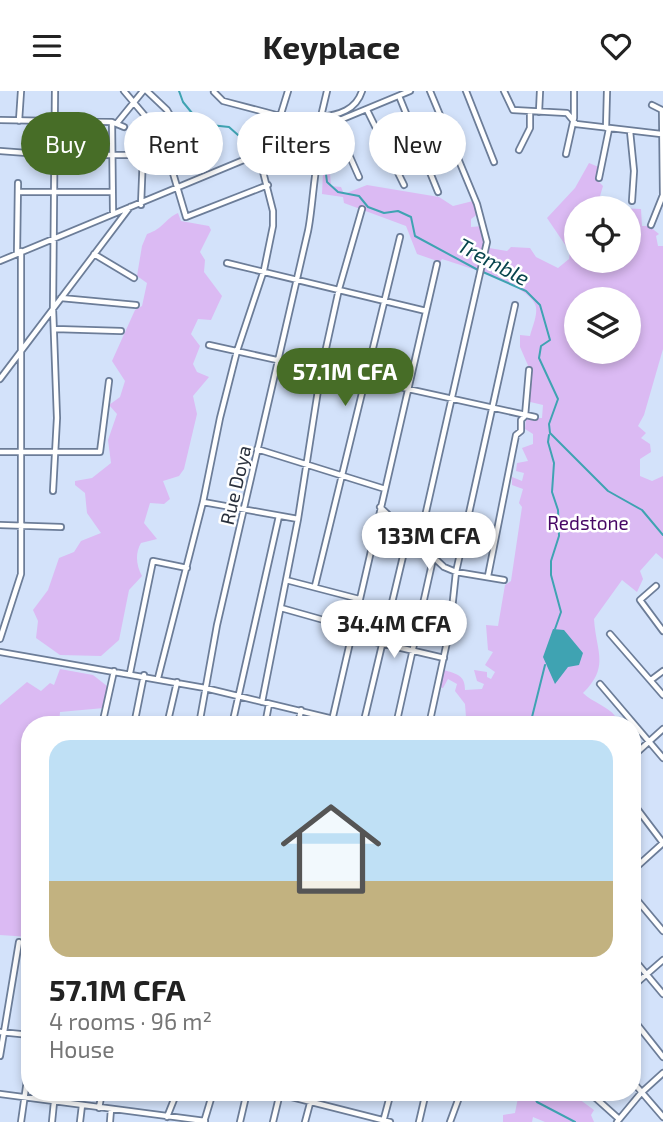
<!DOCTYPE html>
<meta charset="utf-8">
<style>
body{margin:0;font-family:"Exo 2",sans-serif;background:#f6f6f6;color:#222;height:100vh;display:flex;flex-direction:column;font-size:26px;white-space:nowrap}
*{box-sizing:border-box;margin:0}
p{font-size:23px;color:#767676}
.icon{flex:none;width:38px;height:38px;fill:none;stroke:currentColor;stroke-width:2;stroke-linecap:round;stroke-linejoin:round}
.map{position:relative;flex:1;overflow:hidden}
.details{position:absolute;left:21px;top:625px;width:620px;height:385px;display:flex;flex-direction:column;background:#fff;border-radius:28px;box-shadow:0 4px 10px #0003}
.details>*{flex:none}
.guide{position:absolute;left:21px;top:21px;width:621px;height:63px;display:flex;gap:14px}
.tools{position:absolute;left:564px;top:105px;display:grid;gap:14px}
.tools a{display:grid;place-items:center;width:77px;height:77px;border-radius:50%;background:#fff;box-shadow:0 4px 10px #0003;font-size:35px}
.price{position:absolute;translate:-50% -60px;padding:0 16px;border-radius:24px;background:#fff;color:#222;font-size:23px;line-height:46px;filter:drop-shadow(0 2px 4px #0008)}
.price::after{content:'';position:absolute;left:50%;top:42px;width:21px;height:16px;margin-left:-10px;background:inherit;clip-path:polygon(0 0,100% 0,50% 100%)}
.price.active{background:#476d27;color:#fff}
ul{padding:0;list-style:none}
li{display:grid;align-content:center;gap:14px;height:371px;padding:0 28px}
li span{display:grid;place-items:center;height:217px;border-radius:21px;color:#555}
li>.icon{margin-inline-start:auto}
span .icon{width:126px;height:126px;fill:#fffc;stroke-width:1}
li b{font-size:30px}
.tag{padding:0 24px;border-radius:32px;background:#fff;box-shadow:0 4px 10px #0003;font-size:24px;line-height:63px}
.tag.active{background:#476d27;color:#fff}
header{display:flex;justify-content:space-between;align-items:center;height:91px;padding:0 28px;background:#fff;font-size:32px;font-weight:700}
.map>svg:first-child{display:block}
</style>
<header><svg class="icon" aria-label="menu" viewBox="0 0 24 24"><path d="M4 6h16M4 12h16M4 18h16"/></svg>Keyplace<svg class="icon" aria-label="heart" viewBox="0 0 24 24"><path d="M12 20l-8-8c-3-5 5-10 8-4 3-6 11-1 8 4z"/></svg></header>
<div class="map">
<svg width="663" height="1031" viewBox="0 0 663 1031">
<rect width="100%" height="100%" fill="#d3e2fa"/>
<path fill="#dbbaf3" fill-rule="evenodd" d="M589,72l12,5 2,12 -4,2 4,4 -3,10 17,12 24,1 1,17h7l10,8 -3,2 2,10h5v103l-19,66 -6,11 8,7 -5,5 9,6 1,8 -11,7v17l12,5 11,-5v83l-7,-6 -16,18 3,8 -6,13 -15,-12 -28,39c2,33 16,47 -11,74 9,9 26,14 32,23l-8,6 2,2h-151l8,-7 -1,-13 -10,-13 2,-7 -9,-5 -5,9 -5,-1 6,-17c13,4 21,5 21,20l17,-1 2,-5 -7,-3 -3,-11 13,2v5l4,2 4,-7 -10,-7 8,-13 -5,-2 -2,-25 12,1 7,-41 6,-4 11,-74 -3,-4 4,-14 -11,-4v-8l10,4 2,-8 -8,-2 1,-8 11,-2 -6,-13 11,-4v-10l-8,-5 1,-11h16l1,-13 -17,-4 4,-31 -10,-23v-12l10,1c2,-9 9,-23 5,-32 -12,-22 -70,-37 -93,-45l-2,3 -23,-8 -11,-28 -62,-23 -1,-6 -21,-3 1,-22 7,1 1,13 10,1 3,7 23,-9 72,12 14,9 20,-5 5,13 -7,5v8l12,-1 6,22 18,3 4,-4 19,1 6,9 22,11 11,-9 1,-7 -23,-34 28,-30zM576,117h52v53h-52zM576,208h52v53h-52z
M178,122l3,8 28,5 2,4 -11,22 5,8 -1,12 18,24 -11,24 -13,-1 -7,15 9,12 -7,18 4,8 12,5 -16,19 4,18 -13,55 -5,7 -16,5 7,18 -6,5 -14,-1 -6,20 13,16 -16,4c-6,10 -5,22 1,33l-13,14 -10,50 -18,16 -41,-1 -24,-17 2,-17 -5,-11 15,-20 11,-32 15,-6 7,-11 20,-8 -14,-20 -2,-20 -10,-8v-4l17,-3 19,-15 -3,-23 9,-26 -8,-9 11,-8 5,-16 -13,-20 23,-51 7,-4 5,-23 -10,-7 5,-30 5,-12c16,-5 19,-16 31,-21z
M60,578l33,6 14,11 -3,22 -44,4 -1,12 -29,1v76h-6l-1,25 7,5v34l-7,2 2,27 5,2v41l-30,-2v-230l27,-23 14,9 9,-8 4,2z
M498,1001h61l6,7h14l15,11 -3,5 3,7h-49l-12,-5 -1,5h-29v-7l12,-2 3,-15 -18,-2z"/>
<path fill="#3fa3b2" d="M553,538l11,1 19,23 -4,12 -11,2 -13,17 -12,-27z"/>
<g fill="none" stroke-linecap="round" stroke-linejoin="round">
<path stroke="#3fa3b2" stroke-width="2" d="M179,0l4,11 18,22 28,3 9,8 35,12
M281,58l20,-5 12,1
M323,59l4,32 11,10 21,4 9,11 16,6 14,-2 13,6 4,19 63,34
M483,181l43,19 14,14 10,35 -9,6 -2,12 19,41 -9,25 1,9 58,58 34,19 21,25
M549,344l-1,7 6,21 -2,29 6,18 1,26 -8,25v14l10,37 -6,17
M530,634l15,-60
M531,1001l6,10 38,20"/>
<g stroke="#6c7d98" stroke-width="8">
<path id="street" d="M124,0l38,45 24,81 82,-32
M147,0l20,19 18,31
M466,0l28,71
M504,0l9,19 54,3 9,11 85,10
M214,1l9,9 72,19
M399,5l39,96
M367,19l37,75
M539,21l1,-21
M280,26l8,-26
M320,26c19,-2 36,-7 42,-26
M0,29l112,2 12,5
M19,30l2,-30
M112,31l1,90
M117,32l26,-32
M335,32l24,54
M606,37l1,-37
M318,38l9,-38
M630,40l4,40 -2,30
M519,59l11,-22v-17
M0,60l54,4h89l61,-19
M566,63l8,-36v-27
M599,87l10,-49
M18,101h94
M141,114l2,-50
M651,134l12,-30 -1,-85 -10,-5
M17,162l1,-70
M94,163l40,24
M0,170l410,-170
M227,172l199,48
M61,207l75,7
M55,238l66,2
M209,254l326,72
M0,288l130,-172
M257,358l128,40
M0,361h100l9,-71
M53,400l4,-73 -4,-110 2,-217
M203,411l95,17
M380,416l64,60 12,5 48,8
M0,434l61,2
M419,452l68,-301 -10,-38 -47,-113
M488,485l28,-141 5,-4v-11l4,-4 4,-46
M286,489l73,19
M315,495l85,-349
M656,495l-16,14 23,31
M281,517l71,20
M610,543l53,61
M350,545l94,22
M0,548l21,-65v-323
M0,561l205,36 153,37
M130,582l23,-112 34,7
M158,587l45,-176 17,-84 17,-67 27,-81 9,-44v-15l-14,-55
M651,589l12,-9
M600,593l63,74
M262,611l36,-183 23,-148 18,-82 23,-80
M102,634l12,-54
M134,634l10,-50
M167,634l10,-43
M199,634l18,-100 91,-394c6,-28 6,-86 21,-105
M232,634l47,-209
M265,634l4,-21
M298,634l3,-15
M331,634l106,-461
M363,634l46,-194
M396,634l37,-166
M429,634l21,-97 6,-56 59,-267
M632,666l31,-28
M632,711l31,41 -31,28
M29,719h1
M632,803l31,37
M632,866l31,37
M632,896l31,-27
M632,927l31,39
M0,941l30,3
M0,965l19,-114
M632,990l31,36
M272,1001l118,30
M376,1001l14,4
M589,1001l30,27
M0,1003l205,27
M99,1017l3,-16
M167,1026l10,-25
M21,1031l9,-63
M52,1031l3,-30
M80,1031l2,-17
M110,1031l1,-13
M204,1031l9,-30
M240,1031l7,-30
M273,1031l7,-29
M305,1031l8,-30
M383,1031l8,-30
M419,1031l7,-30
M450,1031l11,-30
M617,1031l24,-29 22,-20"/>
</g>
<use href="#street" stroke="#fff" stroke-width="4.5"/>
</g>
<g text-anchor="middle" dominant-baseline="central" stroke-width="5" stroke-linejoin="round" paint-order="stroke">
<g font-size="19" fill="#2a313d" stroke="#fff">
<text transform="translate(235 394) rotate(-77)">Rue Doya</text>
</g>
<g font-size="19" fill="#470765" stroke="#fff">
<text x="588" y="431">Redstone</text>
</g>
<g font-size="21" font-style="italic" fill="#08454e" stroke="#fff">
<text transform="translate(494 170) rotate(28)">Tremble</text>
</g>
</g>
</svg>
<div class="tools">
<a><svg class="icon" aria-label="locate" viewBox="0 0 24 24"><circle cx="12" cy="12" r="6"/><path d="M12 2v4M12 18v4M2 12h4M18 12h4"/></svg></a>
<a><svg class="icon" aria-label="layers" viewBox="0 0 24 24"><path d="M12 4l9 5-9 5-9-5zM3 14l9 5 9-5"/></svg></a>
</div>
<b class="price active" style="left:345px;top:317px">57.1M CFA</b>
<b class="price" style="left:429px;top:481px">133M CFA</b>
<b class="price" style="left:394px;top:569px">34.4M CFA</b>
<div class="guide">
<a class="tag active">Buy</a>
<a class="tag">Rent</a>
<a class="tag">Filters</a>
<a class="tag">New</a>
</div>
<section class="details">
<ul>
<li><span style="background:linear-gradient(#bfe0f5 65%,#c2b280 0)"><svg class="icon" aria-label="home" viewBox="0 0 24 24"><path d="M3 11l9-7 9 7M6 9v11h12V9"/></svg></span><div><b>57.1M CFA</b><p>4 rooms · 96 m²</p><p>House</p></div></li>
</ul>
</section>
</div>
